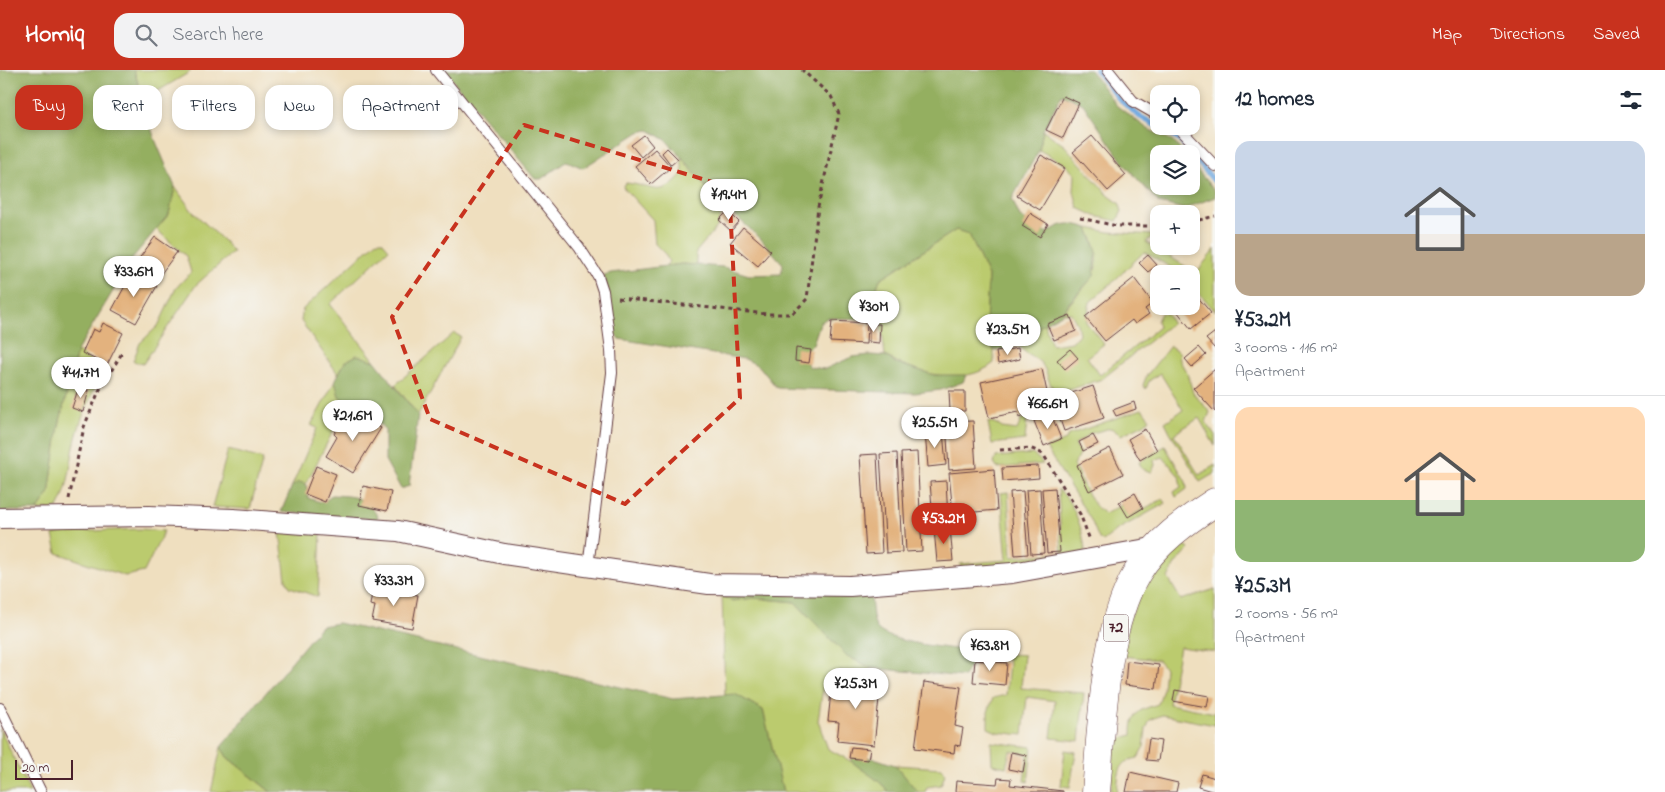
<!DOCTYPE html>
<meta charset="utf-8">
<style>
body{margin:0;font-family:"Indie Flower",sans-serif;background:#f2f2f3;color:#1f2937;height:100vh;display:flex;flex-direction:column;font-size:19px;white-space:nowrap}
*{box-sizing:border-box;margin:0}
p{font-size:16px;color:#747a83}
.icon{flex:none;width:28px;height:28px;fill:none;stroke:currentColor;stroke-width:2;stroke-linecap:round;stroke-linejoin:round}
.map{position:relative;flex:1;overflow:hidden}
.panel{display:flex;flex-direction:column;background:#fff;width:450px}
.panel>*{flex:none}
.guide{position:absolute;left:15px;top:15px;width:475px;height:45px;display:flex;gap:10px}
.fabs{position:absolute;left:1150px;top:15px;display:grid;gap:10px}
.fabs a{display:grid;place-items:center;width:50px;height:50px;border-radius:10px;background:#fff;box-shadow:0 2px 8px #0003;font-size:25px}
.scale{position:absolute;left:15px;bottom:12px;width:58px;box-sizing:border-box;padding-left:5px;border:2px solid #4a1f2b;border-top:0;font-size:14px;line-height:18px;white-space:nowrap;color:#4a1f2b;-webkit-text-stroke:4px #f6f6f2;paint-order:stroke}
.price{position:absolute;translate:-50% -42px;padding:0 11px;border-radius:18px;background:#fff;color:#222;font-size:16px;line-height:32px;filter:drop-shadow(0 1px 2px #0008)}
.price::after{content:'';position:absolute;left:50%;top:30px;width:15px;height:11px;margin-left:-8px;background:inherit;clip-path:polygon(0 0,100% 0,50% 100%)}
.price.selected{background:#c8321e;color:#fff}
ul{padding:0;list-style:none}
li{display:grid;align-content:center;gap:10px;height:265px;padding:0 20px}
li+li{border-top:1px solid #e0e1e3}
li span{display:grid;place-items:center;height:155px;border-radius:15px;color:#555}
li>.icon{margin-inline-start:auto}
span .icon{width:90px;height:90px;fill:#fffc;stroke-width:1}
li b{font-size:21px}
h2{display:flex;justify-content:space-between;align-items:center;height:60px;padding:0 20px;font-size:21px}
.chip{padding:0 18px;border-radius:15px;background:#fff;box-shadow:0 2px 8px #0003;font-size:18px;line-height:45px}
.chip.selected{background:#c8321e;color:#fff}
header{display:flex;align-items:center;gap:30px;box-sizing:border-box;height:70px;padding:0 25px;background:#c8321e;color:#fff}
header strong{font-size:24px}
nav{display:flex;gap:28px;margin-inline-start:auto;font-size:18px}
.search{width:350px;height:45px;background:#f2f2f3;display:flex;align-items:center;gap:12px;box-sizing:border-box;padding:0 18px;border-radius:15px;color:#747a83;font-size:19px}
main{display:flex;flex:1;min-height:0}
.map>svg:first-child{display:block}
</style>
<header>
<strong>Homiq</strong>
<div class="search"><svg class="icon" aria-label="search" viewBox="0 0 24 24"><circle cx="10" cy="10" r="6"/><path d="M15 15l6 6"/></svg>Search here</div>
<nav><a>Map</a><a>Directions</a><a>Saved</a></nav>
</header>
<main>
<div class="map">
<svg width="1215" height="722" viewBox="0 0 1215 722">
<rect width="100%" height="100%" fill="#f6f6f2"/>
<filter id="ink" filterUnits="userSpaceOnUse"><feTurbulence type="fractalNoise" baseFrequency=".02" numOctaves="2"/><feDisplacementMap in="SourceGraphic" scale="10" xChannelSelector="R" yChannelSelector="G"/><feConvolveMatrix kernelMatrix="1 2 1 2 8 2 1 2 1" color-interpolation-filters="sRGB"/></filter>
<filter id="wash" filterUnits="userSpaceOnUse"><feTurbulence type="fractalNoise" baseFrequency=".0096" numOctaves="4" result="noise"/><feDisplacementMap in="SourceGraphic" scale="20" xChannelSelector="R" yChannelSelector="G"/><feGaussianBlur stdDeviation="1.12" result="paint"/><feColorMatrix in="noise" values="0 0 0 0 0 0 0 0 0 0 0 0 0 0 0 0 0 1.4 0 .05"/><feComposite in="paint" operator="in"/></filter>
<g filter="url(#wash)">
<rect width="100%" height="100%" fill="#efdfbf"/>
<path fill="#bbcb6e" stroke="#82754c" d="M134,0h56v2l-47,28z
M1043,60l22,16 43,49 11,8 3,8 -5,10 -22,-5 -17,-8 -4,-17 1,-16 -9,-10 -27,-15z
M681,87l32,39 13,12 -4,2 -5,17 -21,25v13l-14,-1 -17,2 4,-4 -4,-8 -10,-10 -2,-24 -30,-33 3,-4c30,3 33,17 57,-10z
M175,117l17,24 33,31 8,10 -37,33 -53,79 -10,-3 7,-18 18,-17 18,-38 15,-16 -5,-16 -30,-27 13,-15z
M1088,158l21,4 45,3 -8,7 50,31 19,-24v62l-24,-27v-10h-12l-7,-6 -28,-16 -28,27 -26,23 -4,20 18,22 -17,13 13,18 59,-48 -2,-6 4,-8 6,1 5,9 -70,56 -33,11 -13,1c-10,-9 -7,-18 -15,-28 -7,-7 -14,-6 -22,-18l13,-7 8,-12 5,-3 2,9 5,13 20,-3 7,-8 -2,-10 -6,-11h-8c12,-20 40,-36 33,-63 -1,-7 -5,-15 -8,-22z
M956,160l13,4 19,42 -2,53 8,22v12c-31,25 -78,10 -109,-7l-8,-69 3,-8z
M377,171h5l7,8 -59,55 45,57 -18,-6 -12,7 -7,12 -37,-53 2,-12z
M454,263l7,4 -43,78 -23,-30z
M1170,276l9,6 1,9 8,14 5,18 17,19 -4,10 9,13v11l-16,-28 -25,16 25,41 16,-10v8l-15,9 -30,-50 -5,-10 18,-12 -23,-37 -11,8 -3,8 -3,-4 4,-10z
M77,281l26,19c-10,22 -21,44 -27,68 -6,23 -6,49 -18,70l-21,3 12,-17 10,-69z
M335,311l4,15 17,15 -13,1 -37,72 -7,-2 -7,4 25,-58 -6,-3z
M1142,339l8,10 -6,5 -23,11 -10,-7 -19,5 -17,11 5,8 -6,13c8,17 15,39 31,49l16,-9 7,12 35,-18 3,4 -49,27 -14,11 -4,-2 -8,-19 -45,-72 20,-8 2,-5z
M1022,348l5,2 -2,20 -33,4 -4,-22 7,1 7,5 15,2z
M1165,376l21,36 1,7 -11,8 -2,-5 7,-5 -2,-11 -16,-19 -9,3 1,5 -3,7 -10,-3 -3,-7z
M228,380l35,9 -13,50 -38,-2z
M1032,384l8,6 3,4 -46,4 -3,-5 2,-6z
M1058,419c16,13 26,43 27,63l-29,6 -95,12 -1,-6 47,-4 -6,-67 7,-1 4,65 50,-4z
M141,459l23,2 -20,41 -19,4 -68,-23 -4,-18 14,-3z
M280,462l41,2 -3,63 -28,-10 -4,-7z
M1182,472l7,7 -14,15 -7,14 13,22 34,-11v63l-35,-5 -11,57 46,9v12l-53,-10 -12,5 -4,9 -2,18 -6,11c-21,4 -19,15 -21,34h-6l3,-46 5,-7 13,-4c0,-24 6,-24 26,-31l5,-15 2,-21 -7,-8 -35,-4c0,-7 1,-16 2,-23 9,-34 32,-67 57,-91z
M722,526l9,5 23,-3 41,4 52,54 25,12 -7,4 -26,-1 -16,16 -5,34 10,28c20,10 47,25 61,43h-106l-20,-82 -27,-15h-11z
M1011,584l13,1 -3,33 63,5 -5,48 -28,-3 4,-37 -28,-4 -4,38 -26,-3 -9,-4v-16l5,-14 13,-3 3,-31 -1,-5z
M0,659l30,63h-30z
M991,672l41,5 -4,35 -4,-1 4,-27 -18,-3 -4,16 -14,-3z
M221,677l6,10 44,35h-60z
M1065,680l11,2 -6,35 -9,-1z
M895,695l47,3 3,6 -4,11 -14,2 -2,5h-7z"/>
<path fill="#94af61" stroke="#6f6746" d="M0,0h134l20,67 21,50 -6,27 -35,42 -57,95 -18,74 -10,69 -12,17h-37z
M444,0h646l27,36 31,23 25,12 11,13h-25v32h32v-23l24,28v6l-31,12 -25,-6 -35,-39 -41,-60 -21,-10 -19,36 -4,20 -27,49 8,18 27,16c16,-11 23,-11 41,-5l9,24 -3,24 -25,27 -6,10 -23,13 -8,12 -13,7 -25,6 -8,-22 2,-53 -19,-42 -13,-4 -76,49 -3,8 3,32 -53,-1 -7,5 -7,21 -10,9v6l7,8 15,2 27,-12 18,-2 15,1 11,7 38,12h32l-3,7 -22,8 -26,3 -138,-5 -18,-22 -14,-7 -126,-20 -7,-8 -8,-56 7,-2 71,-9 41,3 26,8 32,-1 2,-10 -24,-27 -46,-41 -20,-26 -27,-30 -17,-10 -10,2 -56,36 -16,-7 -26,18h-6z
M357,285l18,6 43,54 -9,71 -8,3 -16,-29v-30l-11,-13 -18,-6 -17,-15 -4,-15 10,-19z
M299,412l7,2 2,14 16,5 7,-8c23,1 34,1 47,22l-2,2 -95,-7 11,-26z
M719,521l151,1c2,9 2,28 6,35 12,20 110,24 135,27l-3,5 -33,-3 -11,21 -92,-9 -25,-12 -52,-54 -41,-4 -23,3 -9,-5z
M338,553l335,76 62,-5 28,16 20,82h-512l-44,-35 -6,-10 100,-121z
M854,685l23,4 18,6 23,27h-29c-10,-13 -25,-20 -38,-31z"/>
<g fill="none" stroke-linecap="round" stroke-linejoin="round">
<path stroke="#72aae1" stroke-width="5.5" d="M1096,0l24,30 19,16 39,22 37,44"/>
</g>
<g id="blocks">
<path fill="#e3b27e" d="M1063,26l16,7 -16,35 -17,-8z
M644,65l9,11 -12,11 -10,-12z
M1092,66l34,39 -18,16 -35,-39z
M667,78l11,11 -7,6 -9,-12z
M655,79l16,18 -20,17 -16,-18z
M1041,85l24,13 -25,42 -23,-14z
M728,141l11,11 -8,9 -12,-11z
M1030,143l18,11 -8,13 -18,-11z
M743,157l28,24 -13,15 -28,-23z
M155,167l22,15 -17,23 -22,-15z
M1148,185l9,10 -9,7 -9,-9z
M132,203l25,13 -21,37 -24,-13z
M1134,208l19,25 -8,6 4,5 -14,10 -3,-4 -27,21 -20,-24z
M1191,219l20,24 -20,16 -18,-23h18z
M1070,245l6,16 -22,9 -7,-16z
M832,251l35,2 -1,21 -36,-2z
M103,253l20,10 -16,32 -25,-12 11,-24 6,3z
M869,254h11l-1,19 -10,-1z
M1215,262v17l-9,-10z
M1199,277l7,8 -14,12 -7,-8z
M796,278l15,2 -2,13 -14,-2z
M1018,278l2,11 -22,5 -2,-12z
M1070,279l8,9 -13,11 -8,-9z
M1042,299l8,37 -11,2 1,4 -21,5 -1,-5 -29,6 -8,-36z
M1215,299v43l-22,-24z
M79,316l10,4 -6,22 -11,-4z
M1093,316l11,32 -40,13 -11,-32z
M949,321h16v20h-15z
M1134,332l2,7 -20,7 -3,-6z
M1051,344l10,25 -17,7 -10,-25z
M346,345l12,7 4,-6 19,12 -28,45 -27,-17 11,-19 -3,-3z
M973,351l3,47 -27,2 -3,-48z
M1145,359l12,21 -17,10 -12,-21z
M943,361l3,34 -18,2 -3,-34z
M1093,365l5,9 -15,7 -4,-9z
M1110,378l13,26 -34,17 -12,-26z
M917,382l5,99 -16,1 -5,-99z
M897,383l5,99 -16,1 -6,-99z
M877,384l5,99 -16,1 -6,-99z
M316,396l20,8 -11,28 -20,-8z
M1038,396l1,12 -36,3 -1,-13z
M994,399l3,41 -44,4 -4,-41z
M946,411l2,38 -15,1 -3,-38z
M363,416l28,6 -4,19 -28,-6z
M1055,418l5,64 -13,1 -5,-64z
M1040,419l4,64 -13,1 -5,-64z
M1023,421l5,63 -13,1 -5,-63z
M1135,423l8,15 -15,9 -9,-15z
M950,457l3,34 -16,1 -3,-33z
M373,517l45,8 -6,33 -40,-7 3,-15 -5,-1z
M975,590l32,3 -2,22 -32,-3z
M1127,591l32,4 -3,24 -31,-4z
M842,606l39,4 -7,65 -37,-4 2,-19 -11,-1 3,-29 9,1z
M924,612l37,5 -6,39 8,2 -3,18 -5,-1 -1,8 -39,-5z
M1175,620l34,6 -2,11 -34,-6z
M1149,669l12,2 -3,20 -12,-1z
M851,677l19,2 -2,11 -19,-2z
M1011,682l15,3 -3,17 -15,-3z
M1130,702l48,11 -2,9h-50z
M1202,704l13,4v14l-17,-5z
M998,708l13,1 -1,6 53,6v1h-108l1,-11 41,3z"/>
</g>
</g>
<g filter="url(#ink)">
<use href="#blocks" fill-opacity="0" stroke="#633c41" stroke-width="1"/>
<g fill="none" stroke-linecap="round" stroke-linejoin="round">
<g stroke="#633c41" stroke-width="12">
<path id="service" d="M436,0l143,177 19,29 5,15 8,59 1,23 -24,194
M1108,0l25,31 26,15
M1176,56l4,3 35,37
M0,638l41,84"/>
</g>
<g stroke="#633c41" stroke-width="22">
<path id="minor" d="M0,448l149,-2 84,3 165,12 106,23 205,30 141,2 162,-13 146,-26"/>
</g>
<g stroke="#633c41" stroke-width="29">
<path id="primary" d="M1096,722c6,-65 7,-162 41,-219 18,-30 49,-52 78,-71"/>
</g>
<path stroke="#633c41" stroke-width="3" stroke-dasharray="4 4" stroke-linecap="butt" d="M1080,148l37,8h42
M1191,152l24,-6
M618,228l149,16h25l15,-15 11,-92 21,-93 -8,-18 -29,-26
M1000,380l30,-2 13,6 37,60 10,26
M69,429l15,-72 15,-36 23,-38"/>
<use href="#service" stroke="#fff" stroke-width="10"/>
<use href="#minor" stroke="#fff" stroke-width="20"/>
<use href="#primary" stroke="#fff" stroke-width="28"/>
</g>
</g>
<path fill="none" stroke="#c8321e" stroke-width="4" stroke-dasharray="10 6" stroke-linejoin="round" d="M524,55l205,62 11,211 -115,106 -195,-85 -38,-102z"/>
<g text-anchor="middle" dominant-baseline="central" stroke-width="4.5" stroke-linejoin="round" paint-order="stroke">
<rect fill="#f6f6f2" stroke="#7e6067" stroke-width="1" x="1103.5" y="544.5" width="25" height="27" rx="4"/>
<g font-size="16" font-weight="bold" fill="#4a1f2b">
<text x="1116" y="558">72</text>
</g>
</g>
</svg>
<div class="fabs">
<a><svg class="icon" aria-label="locate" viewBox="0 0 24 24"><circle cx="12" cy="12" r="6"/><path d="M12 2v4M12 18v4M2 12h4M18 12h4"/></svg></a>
<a><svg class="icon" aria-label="layers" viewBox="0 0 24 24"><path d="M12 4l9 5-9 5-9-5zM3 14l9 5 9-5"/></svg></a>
<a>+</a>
<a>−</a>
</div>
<div class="scale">20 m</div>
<b class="price" style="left:729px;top:151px">¥19.4M</b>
<b class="price" style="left:134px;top:228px">¥33.6M</b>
<b class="price" style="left:874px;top:263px">¥30M</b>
<b class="price" style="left:1008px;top:286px">¥23.5M</b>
<b class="price" style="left:81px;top:329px">¥41.7M</b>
<b class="price" style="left:1048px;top:360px">¥66.6M</b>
<b class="price" style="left:353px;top:372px">¥21.6M</b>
<b class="price" style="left:935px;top:379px">¥25.5M</b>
<b class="price selected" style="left:944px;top:475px">¥53.2M</b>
<b class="price" style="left:394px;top:537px">¥33.3M</b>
<b class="price" style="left:990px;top:602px">¥63.8M</b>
<b class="price" style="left:856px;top:640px">¥25.3M</b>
<div class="guide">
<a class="chip selected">Buy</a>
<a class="chip">Rent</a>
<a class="chip">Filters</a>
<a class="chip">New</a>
<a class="chip">Apartment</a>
</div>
</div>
<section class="panel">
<h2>12 homes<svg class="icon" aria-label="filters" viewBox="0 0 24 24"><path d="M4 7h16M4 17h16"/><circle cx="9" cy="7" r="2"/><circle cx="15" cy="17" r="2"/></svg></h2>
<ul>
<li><span style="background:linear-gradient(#c9d6e8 60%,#b9a48a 0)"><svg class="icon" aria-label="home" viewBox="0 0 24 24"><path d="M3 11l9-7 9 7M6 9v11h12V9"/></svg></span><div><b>¥53.2M</b><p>3 rooms · 116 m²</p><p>Apartment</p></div></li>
<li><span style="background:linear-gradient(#ffd9b3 60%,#8fb573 0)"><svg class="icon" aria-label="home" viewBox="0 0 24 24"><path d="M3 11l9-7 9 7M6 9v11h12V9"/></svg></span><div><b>¥25.3M</b><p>2 rooms · 56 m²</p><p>Apartment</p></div></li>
</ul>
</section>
</main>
